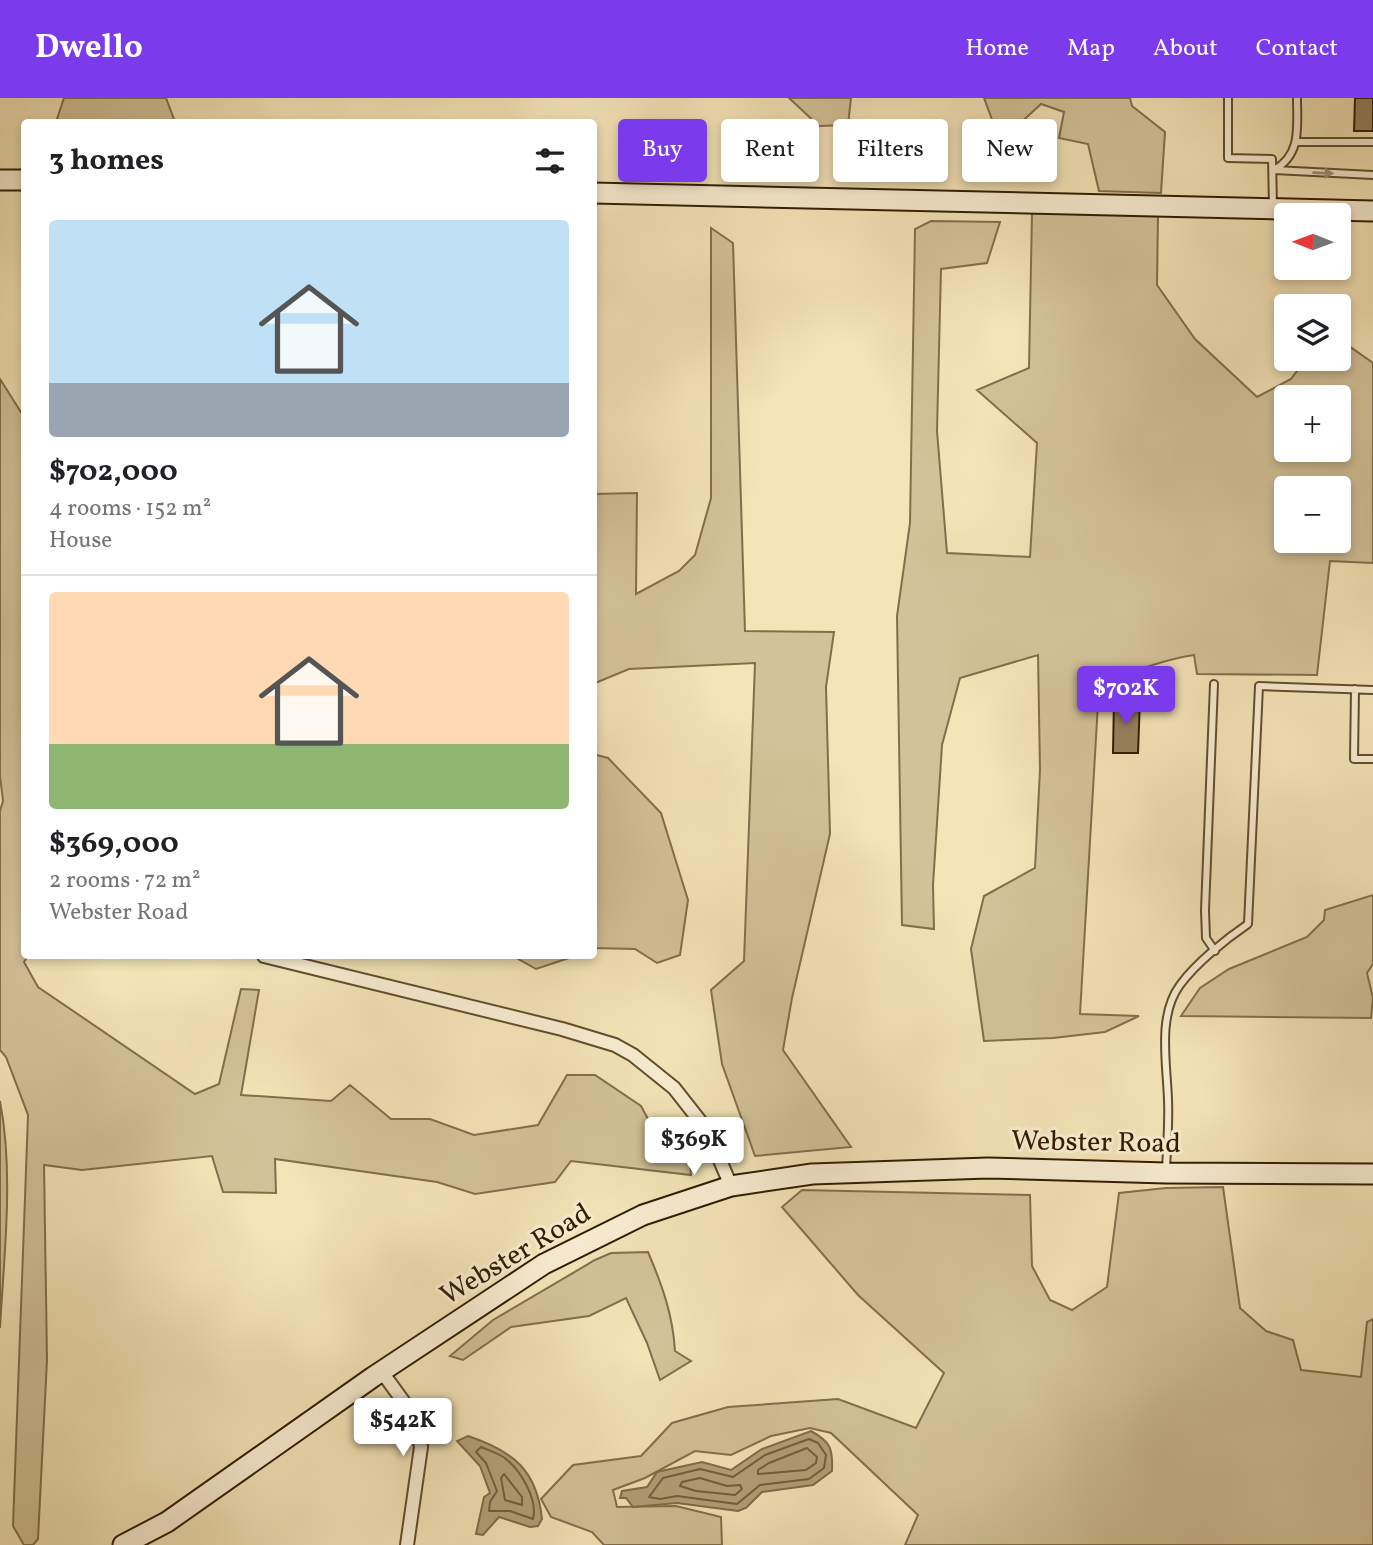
<!DOCTYPE html>
<meta charset="utf-8">
<style>
body{margin:0;font-family:Vollkorn,serif;background:#f6f6f6;color:#202124;height:100vh;display:flex;flex-direction:column;font-size:26px;white-space:nowrap}
*{box-sizing:border-box;margin:0}
p{font-size:23px;color:#757577}
.icon{flex:none;width:38px;height:38px;fill:none;stroke:currentColor;stroke-width:2;stroke-linecap:round;stroke-linejoin:round}
.map{position:relative;flex:1;overflow:hidden}
.panel{position:absolute;left:21px;top:21px;width:576px;height:840px;display:flex;flex-direction:column;background:#fff;border-radius:7px;box-shadow:0 4px 10px #0003}
.panel>*{flex:none}
.hud{position:absolute;left:618px;top:21px;width:649px;height:63px;display:flex;gap:14px}
.needle{width:46px;rotate:271deg}
.tools{position:absolute;left:1274px;top:105px;display:grid;gap:14px}
.tools a{display:grid;place-items:center;width:77px;height:77px;border-radius:7px;background:#fff;box-shadow:0 4px 10px #0003;font-size:35px}
.price{position:absolute;translate:-50% -60px;padding:0 16px;border-radius:7px;background:#fff;color:#222;font-size:23px;line-height:46px;filter:drop-shadow(0 2px 4px #0008)}
.price::after{content:'';position:absolute;left:50%;top:42px;width:21px;height:16px;margin-left:-10px;background:inherit;clip-path:polygon(0 0,100% 0,50% 100%)}
.price.current{background:#7c3aed;color:#fff}
ul{padding:0;list-style:none}
li{display:grid;align-content:center;gap:14px;height:371px;padding:0 28px}
li+li{border-top:2px solid #e0e0e0}
li span{display:grid;place-items:center;height:217px;border-radius:7px;color:#555}
li>.icon{margin-inline-start:auto}
span .icon{width:126px;height:126px;fill:#fffc;stroke-width:1}
li b{font-size:30px}
h2{display:flex;justify-content:space-between;align-items:center;height:84px;padding:0 28px;font-size:30px}
.pill{padding:0 24px;border-radius:7px;background:#fff;box-shadow:0 4px 10px #0003;font-size:24px;line-height:63px}
.pill.current{background:#7c3aed;color:#fff}
header{display:flex;align-items:center;gap:42px;box-sizing:border-box;height:98px;padding:0 35px;background:#7c3aed;color:#fff}
header strong{font-size:33px}
nav{display:flex;gap:38px;margin-inline-start:auto;font-size:24px}
.map>svg:first-child{display:block}
</style>
<header>
<strong>Dwello</strong>
<nav><a>Home</a><a>Map</a><a>About</a><a>Contact</a></nav>
</header>
<div class="map">
<svg width="1373" height="1447" viewBox="0 0 1373 1447">
<rect width="100%" height="100%" fill="#f4e4b8"/>
<filter id="stains"><feTurbulence type="fractalNoise" baseFrequency=".00286" numOctaves="4"/><feColorMatrix values="0 0 0 0 .2 0 0 0 0 .09 0 0 0 0 .02 0 0 0 .5 -.17"/></filter>
<radialGradient id="worn" r=".72"><stop offset=".6" stop-color="#630" stop-opacity="0"/><stop offset="1" stop-color="#630" stop-opacity=".3"/></radialGradient>
<path fill="#d3c299" stroke="#836e4c" stroke-width="2" fill-rule="evenodd" d="M64,0h102l9,24h-119z
M789,0h62l-3,27 -29,1z
M984,0h146l2,8 33,26 -4,61 -62,-2 -11,-47 -29,-6 5,-26 -23,-8 -27,25 -20,-4z
M1032,115l126,3 -1,69 38,54 62,58 34,-18 15,-20h33v-20l34,24v200l-43,-2 -13,114 -120,-1 -3,-19c-33,5 -64,17 -95,31l-19,328 59,2 -34,16 -52,6 -69,3 -13,-92 13,-53 51,-28 5,-98 -2,-115 -78,23 -18,67 -9,140 1,44 -32,-4 -5,-309 13,-93 5,-294 16,-8 69,1 -13,41 -46,6 -4,162 10,122 83,4 7,-114 -60,-53 52,-22zM1286,299h53v53h-53zM1286,390h53v53h-53z
M711,130l22,15 12,388 89,1 -8,55 4,147 -38,164 -9,52 68,97 -96,9 -33,-92 -11,-74 33,-29 11,-298 -126,6 -36,15v-190l44,-1 -1,101 43,-23 16,-16 16,-57z
M0,281l24,38v539h4l-4,6 14,25 157,107 24,-10 22,-95 18,1 -18,105 90,6 19,-16 41,34h39l44,16 64,-10 29,-50h28l46,31 13,24 34,14 3,31 -120,-14 -16,21 -80,12 -38,-12 -162,-23 1,34 -53,-1 -11,-36 -130,14 -38,-5 3,195 -9,179 -5,6h-9l-11,-19 15,-411 -22,-58 -6,-7v-239l3,-10 -3,-25z
M593,656l15,4 53,55 27,87 -8,55 -23,8 -22,-14 -42,-1z
M1373,797v69l-6,9 6,25 -2,20 -190,-2 19,-28 29,-19 78,-32 17,-17 1,-10z
M513,858h62l-39,13z
M0,1003c14,74 4,153 0,227z
M1223,1089l17,121 26,23 27,9 8,30 60,7 6,-55 6,-3v226h-468l13,-30 -87,-82 -21,-5 -39,8 -40,19 -36,-4 -50,27 -32,12 4,17 59,-1 45,11 1,28h-118l-12,-13 -41,-15 -10,-18 32,-34 68,-9 31,-33 56,-16 110,-8 78,29 28,-55 -86,-78 -76,-88 20,-17 228,5 2,71 18,34 22,10 35,-23 12,-94 47,-5z
M648,1154c14,33 25,63 27,99l16,10 -31,19 -13,-37 -21,-45 -37,18 -78,11 -48,33 -13,-4 43,-36 102,-60 16,-7z"/>
<path fill="#b2a079" stroke="#7f6b49" stroke-width="2" d="M811,1333c20,11 22,18 21,40l-19,14 -51,7 -16,16 -8,3 -61,-8 -44,4 -7,-9h-6l2,-7 25,-4 10,-15 45,-10 29,8 31,-21z
M468,1338c45,15 69,34 74,83l-4,7 -8,1 -31,-10 -16,18 -7,-1 8,-37 6,-4 -10,-27 -23,-25z"/>
<g fill="none" stroke-linecap="round" stroke-linejoin="round">
<path stroke="#725e3c" stroke-width="2" d="M809,1341l9,4 8,12 -2,13 -15,11 -49,6 -23,19 -60,-8 -17,3 -11,-2 14,-19 37,-9 33,8 32,-22z
M481,1349c7,3 19,7 25,12 15,12 32,41 27,60l-23,-8h-21l1,-9 7,-11 -11,-28 -10,-11z
M807,1350l10,9 -1,6 -10,7 -48,4v-4l11,-7z
M504,1376l18,23v8l-17,-5 -4,-22z
M700,1380l27,8 13,-1 2,4 -7,6 -39,-4 -16,-5 2,-4z"/>
</g>
<path fill="#978460" stroke="#331b00" stroke-width="2" d="M1355,0h18v33h-19z
M1114,601h26l-2,54h-25z"/>
<g fill="none" stroke-linecap="round" stroke-linejoin="round">
<g stroke="#634d2e" stroke-width="10">
<path id="lane" d="M1228,0v60l44,1 1,48
M1296,44h77
M1274,72l99,5
M1274,72c28,-16 23,-43 23,-72
M1214,586l-9,226 1,28 9,13
M1355,591l-1,70h19
M1166,1072c1,-24 3,-47 2,-70 -1,-36 -11,-84 12,-115 16,-22 46,-46 68,-61l11,-238 114,4"/>
</g>
<g stroke="#634d2e" stroke-width="16">
<path id="street" d="M264,858l298,73 53,16 18,10 41,33 33,42 24,56
M382,1274l34,47 5,28 -14,98"/>
</g>
<g stroke="#331b00" stroke-width="23">
<path id="secondary" d="M0,82h24
M593,95l780,18
M123,1447l44,-23 206,-145 171,-113 99,-49 88,-29 81,-12 176,-6 178,5 207,1"/>
</g>
<use href="#lane" stroke="#f8edd1" stroke-width="6"/>
<use href="#street" stroke="#f8edd1" stroke-width="12"/>
<use href="#secondary" stroke="#f8edd1" stroke-width="19"/>
</g>
<defs><path id="oneway-solid" d="M-6-.8H1V-3.2L6.5 0L1 3.2V.8H-6Z" transform="scale(1.75)"/></defs>
<use fill="#9f8e73" href="#oneway-solid" transform="translate(1323 75) rotate(2)"/>
<g text-anchor="middle" dominant-baseline="central" stroke-width="6" stroke-linejoin="round" paint-order="stroke">
<g font-size="28" fill="#331b00" stroke="#f8edd1">
<text transform="translate(1096 1045) rotate(1)">Webster Road</text>
<text transform="translate(516 1157) rotate(-31)">Webster Road</text>
</g>
</g>
<rect width="100%" height="100%" filter="url(#stains)"/>
<rect width="100%" height="100%" fill="url(#worn)"/>
</svg>
<div class="tools">
<a><svg class="needle" viewBox="-14 -14 28 28"><path d="M0-13l5 13h-10z" fill="#e53935"/><path d="M0 13l5-13h-10z" fill="#757577"/></svg></a>
<a><svg class="icon" aria-label="layers" viewBox="0 0 24 24"><path d="M12 4l9 5-9 5-9-5zM3 14l9 5 9-5"/></svg></a>
<a>+</a>
<a>−</a>
</div>
<b class="price current" style="left:1126px;top:628px">$702K</b>
<b class="price" style="left:694px;top:1079px">$369K</b>
<b class="price" style="left:403px;top:1360px">$542K</b>
<div class="hud">
<a class="pill current">Buy</a>
<a class="pill">Rent</a>
<a class="pill">Filters</a>
<a class="pill">New</a>
</div>
<section class="panel">
<h2>3 homes<svg class="icon" aria-label="filters" viewBox="0 0 24 24"><path d="M4 7h16M4 17h16"/><circle cx="9" cy="7" r="2"/><circle cx="15" cy="17" r="2"/></svg></h2>
<ul>
<li><span style="background:linear-gradient(#bfe0f5 75%,#9aa5b1 0)"><svg class="icon" aria-label="home" viewBox="0 0 24 24"><path d="M3 11l9-7 9 7M6 9v11h12V9"/></svg></span><div><b>$702,000</b><p>4 rooms · 152 m²</p><p>House</p></div></li>
<li><span style="background:linear-gradient(#ffd9b3 70%,#8fb573 0)"><svg class="icon" aria-label="home" viewBox="0 0 24 24"><path d="M3 11l9-7 9 7M6 9v11h12V9"/></svg></span><div><b>$369,000</b><p>2 rooms · 72 m²</p><p>Webster Road</p></div></li>
</ul>
</section>
</div>
